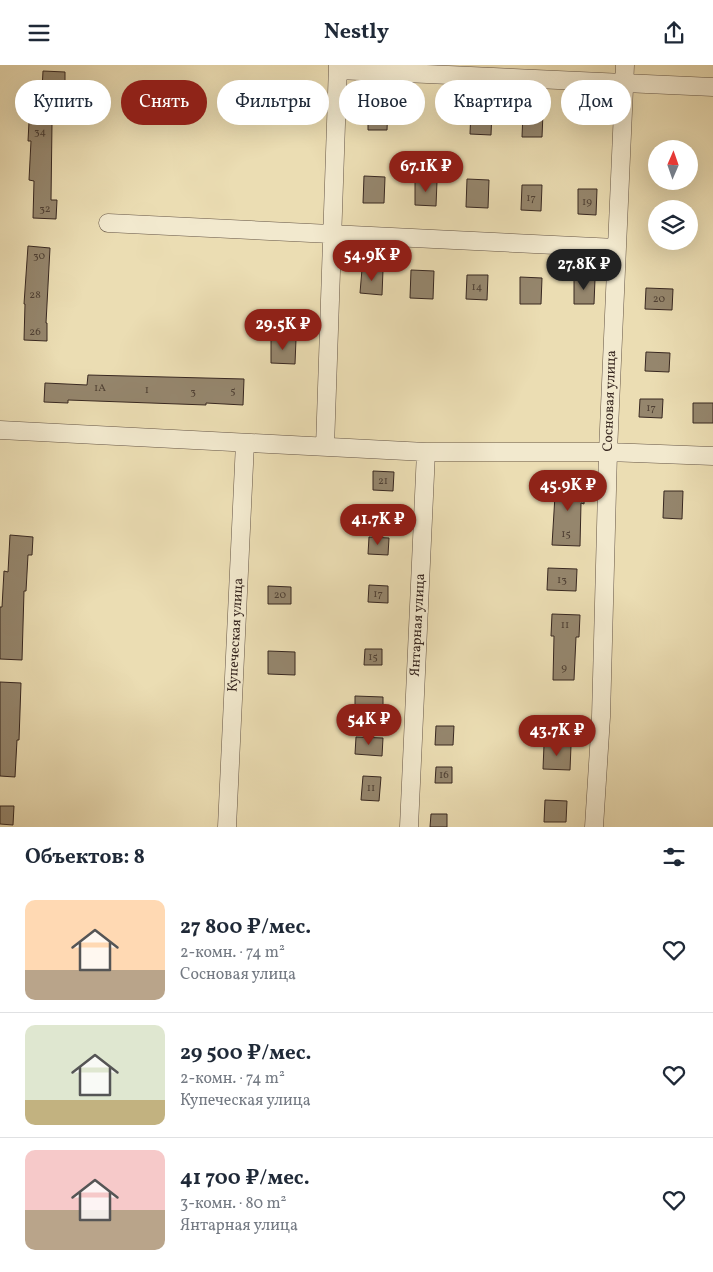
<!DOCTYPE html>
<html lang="ru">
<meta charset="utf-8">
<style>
body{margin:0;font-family:Vollkorn,serif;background:#f2f2f3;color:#1f2937;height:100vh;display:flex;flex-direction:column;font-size:19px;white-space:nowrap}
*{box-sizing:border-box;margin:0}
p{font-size:16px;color:#747a83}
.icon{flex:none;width:28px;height:28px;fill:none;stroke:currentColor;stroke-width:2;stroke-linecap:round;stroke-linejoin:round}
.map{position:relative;height:762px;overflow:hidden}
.side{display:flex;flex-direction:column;background:#fff;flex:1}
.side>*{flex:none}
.guide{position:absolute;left:15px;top:15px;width:684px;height:45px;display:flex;gap:10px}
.needle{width:32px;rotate:2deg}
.fabs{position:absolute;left:648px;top:75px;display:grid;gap:10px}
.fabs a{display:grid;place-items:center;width:50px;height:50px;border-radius:50%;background:#fff;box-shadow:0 5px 20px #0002;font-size:25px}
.price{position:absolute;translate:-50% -42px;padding:0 11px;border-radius:18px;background:#8f2418;color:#fff;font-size:16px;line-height:32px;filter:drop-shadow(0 1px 2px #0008)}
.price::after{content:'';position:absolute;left:50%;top:30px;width:15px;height:11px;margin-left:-8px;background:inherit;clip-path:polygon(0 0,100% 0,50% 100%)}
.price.active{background:#222;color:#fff}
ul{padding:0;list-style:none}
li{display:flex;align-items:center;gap:15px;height:125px;padding:0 25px}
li+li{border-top:1px solid #e0e1e3}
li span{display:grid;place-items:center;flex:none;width:140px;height:100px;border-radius:10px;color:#555}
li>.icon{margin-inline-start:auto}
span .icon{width:60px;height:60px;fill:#fffc;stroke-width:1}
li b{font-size:21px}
h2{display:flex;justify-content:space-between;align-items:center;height:60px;padding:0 25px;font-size:21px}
.tag{padding:0 18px;border-radius:22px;background:#fff;box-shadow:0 5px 20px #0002;font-size:18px;line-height:45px}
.tag.active{background:#8f2418;color:#fff}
header{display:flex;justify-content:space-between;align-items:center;height:65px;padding:0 25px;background:#fff;font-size:22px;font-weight:700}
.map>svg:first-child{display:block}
</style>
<header><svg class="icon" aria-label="menu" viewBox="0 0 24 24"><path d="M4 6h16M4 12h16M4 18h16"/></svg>Nestly<svg class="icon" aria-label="share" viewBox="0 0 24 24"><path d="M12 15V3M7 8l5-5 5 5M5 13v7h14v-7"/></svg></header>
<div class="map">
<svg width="713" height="762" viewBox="0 0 713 762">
<rect width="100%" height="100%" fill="#ebddb3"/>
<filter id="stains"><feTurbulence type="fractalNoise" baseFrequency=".004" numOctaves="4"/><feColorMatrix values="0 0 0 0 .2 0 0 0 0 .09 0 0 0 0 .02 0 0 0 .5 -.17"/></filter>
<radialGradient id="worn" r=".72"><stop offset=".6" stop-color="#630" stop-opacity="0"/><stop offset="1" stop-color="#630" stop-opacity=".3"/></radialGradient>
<path fill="#95866d" stroke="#382821" d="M43,6l22,1v19l-23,-1z
M368,39h20l-1,26h-19z
M471,44l21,1 -1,25 -21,-1z
M523,47l20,1 -1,24h-20z
M29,57l23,1 -1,77h6l-1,19 -23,-1 1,-37 -5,-1 2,-39h-3z
M364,111l21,1 -1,26h-21z
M467,114l22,1 -1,28 -22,-1z
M415,115l22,1 -1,25 -21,-1z
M522,120h20l-1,26 -20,-1z
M578,124h19l-1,26 -18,-1z
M28,181l22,2 -4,75h1v18l-23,-1 1,-36h-1z
M362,204l21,1 -1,25 -22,-2z
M411,205l23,1 -1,28 -23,-1z
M467,210h21l-1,25 -21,-1z
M520,212l22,1 -1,26h-21z
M574,214h21l-1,25h-20z
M646,223l27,1 -1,21 -27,-1z
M271,274h25l-1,25 -24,-1z
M646,287l24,1 -1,19 -24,-1z
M88,310l156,4 -1,26 -37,-2v2l-138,-5v3l-24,-1 1,-19 42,2z
M640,334h23l-1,19 -23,-1z
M693,338h20v20h-20z
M373,406l21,1 -1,19 -20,-1z
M556,414l29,1 -1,24 -3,-1 -1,43 -28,-1z
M664,426h19l-1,28 -19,-1z
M10,470l23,2 -1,18h-4l-2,36h-2l-2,69 -22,-1v-52h2l2,-36 4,1z
M369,472l20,1 -1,17 -20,-1z
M548,503l29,1 -1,22 -29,-1z
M369,520l19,1v17l-20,-1z
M268,521l23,1v17h-23z
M552,549l28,1 -1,22h-3l-2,43h-21l1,-44h-3z
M365,584h17v16h-18z
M268,586l27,1v23l-27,-1z
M0,617l21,1 -2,57h-2l-2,37 -15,-1z
M355,631l28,1v18l-28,-1z
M436,661h18l-1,19h-18z
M356,672l27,1 -1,18 -27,-2z
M544,680l27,1 -1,24 -27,-1z
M436,702h16v16h-17z
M363,711l18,1 -2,24 -18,-1z
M545,735l22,1 -1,21h-22z
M0,741h14l-1,19 -13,-1z
M431,749h16v13h-17z"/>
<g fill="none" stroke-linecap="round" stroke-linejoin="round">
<g stroke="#655546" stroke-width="19">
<path id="street" d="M338,5l375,17
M108,158l508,25
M0,365l426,22h182l105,4
M325,382l13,-382
M227,762l18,-384
M409,762l17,-375
M594,762l7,-110 7,-265 17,-387"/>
</g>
<use href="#street" stroke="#f2e9ce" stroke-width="18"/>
</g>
<g text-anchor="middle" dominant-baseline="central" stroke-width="4" stroke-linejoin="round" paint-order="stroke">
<g font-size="11" fill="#4f4034">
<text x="40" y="67">34</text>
<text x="531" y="133">17</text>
<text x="587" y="137">19</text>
<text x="45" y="144">32</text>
<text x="39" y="191">30</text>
<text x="477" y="222">14</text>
<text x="35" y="230">28</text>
<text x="659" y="234">20</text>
<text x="35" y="267">26</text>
<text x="100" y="323">1А</text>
<text x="147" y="325">1</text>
<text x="233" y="326">5</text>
<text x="193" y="327">3</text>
<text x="651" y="343">17</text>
<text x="383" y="416">21</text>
<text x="566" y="469">15</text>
<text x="562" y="515">13</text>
<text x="378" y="529">17</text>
<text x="280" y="530">20</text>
<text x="565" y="560">11</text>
<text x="373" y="592">15</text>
<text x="564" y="603">9</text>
<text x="444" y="710">16</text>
<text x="371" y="723">11</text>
</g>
<g font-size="14" fill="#382821" stroke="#f2e9ce">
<text transform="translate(610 336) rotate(-88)">Сосновая улица</text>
<text transform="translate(418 560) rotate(-87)">Янтарная улица</text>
<text transform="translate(236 570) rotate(-87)">Купеческая улица</text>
</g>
</g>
<rect width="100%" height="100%" filter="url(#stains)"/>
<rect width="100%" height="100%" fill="url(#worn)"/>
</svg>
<div class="fabs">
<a><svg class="needle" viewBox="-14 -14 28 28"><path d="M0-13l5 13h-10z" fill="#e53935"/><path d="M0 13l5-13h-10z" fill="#747a83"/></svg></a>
<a><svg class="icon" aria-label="layers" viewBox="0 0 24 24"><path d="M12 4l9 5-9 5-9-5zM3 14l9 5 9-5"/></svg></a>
</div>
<b class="price" style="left:426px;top:128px">67.1K ₽</b>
<b class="price" style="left:372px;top:217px">54.9K ₽</b>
<b class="price active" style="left:584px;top:226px">27.8K ₽</b>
<b class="price" style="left:283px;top:286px">29.5K ₽</b>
<b class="price" style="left:568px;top:447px">45.9K ₽</b>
<b class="price" style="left:378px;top:481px">41.7K ₽</b>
<b class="price" style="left:369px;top:681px">54K ₽</b>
<b class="price" style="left:557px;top:692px">43.7K ₽</b>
<div class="guide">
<a class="tag">Купить</a>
<a class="tag active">Снять</a>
<a class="tag">Фильтры</a>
<a class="tag">Новое</a>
<a class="tag">Квартира</a>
<a class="tag">Дом</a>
</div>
</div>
<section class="side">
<h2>Объектов: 8<svg class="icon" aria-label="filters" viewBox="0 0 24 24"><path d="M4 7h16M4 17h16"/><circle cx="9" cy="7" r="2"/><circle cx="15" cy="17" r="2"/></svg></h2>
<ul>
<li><span style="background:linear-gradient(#ffd9b3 70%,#b9a48a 0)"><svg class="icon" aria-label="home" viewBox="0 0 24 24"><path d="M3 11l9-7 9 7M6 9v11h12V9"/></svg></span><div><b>27 800 ₽/мес.</b><p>2-комн. · 74 m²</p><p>Сосновая улица</p></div><svg class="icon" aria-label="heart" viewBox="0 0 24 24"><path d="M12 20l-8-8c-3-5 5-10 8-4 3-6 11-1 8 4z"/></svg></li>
<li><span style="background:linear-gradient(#dfe7d0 75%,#c2b280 0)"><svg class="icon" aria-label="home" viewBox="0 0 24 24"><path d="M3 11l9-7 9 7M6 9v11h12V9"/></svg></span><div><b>29 500 ₽/мес.</b><p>2-комн. · 74 m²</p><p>Купеческая улица</p></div><svg class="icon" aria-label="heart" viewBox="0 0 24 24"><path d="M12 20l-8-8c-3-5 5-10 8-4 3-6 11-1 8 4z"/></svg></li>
<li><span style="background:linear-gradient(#f6c9c9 60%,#b9a48a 0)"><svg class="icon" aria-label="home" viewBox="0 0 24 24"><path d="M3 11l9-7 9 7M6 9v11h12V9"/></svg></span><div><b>41 700 ₽/мес.</b><p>3-комн. · 80 m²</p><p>Янтарная улица</p></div><svg class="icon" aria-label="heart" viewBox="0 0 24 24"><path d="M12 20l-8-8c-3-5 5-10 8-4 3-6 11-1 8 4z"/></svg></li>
</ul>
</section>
